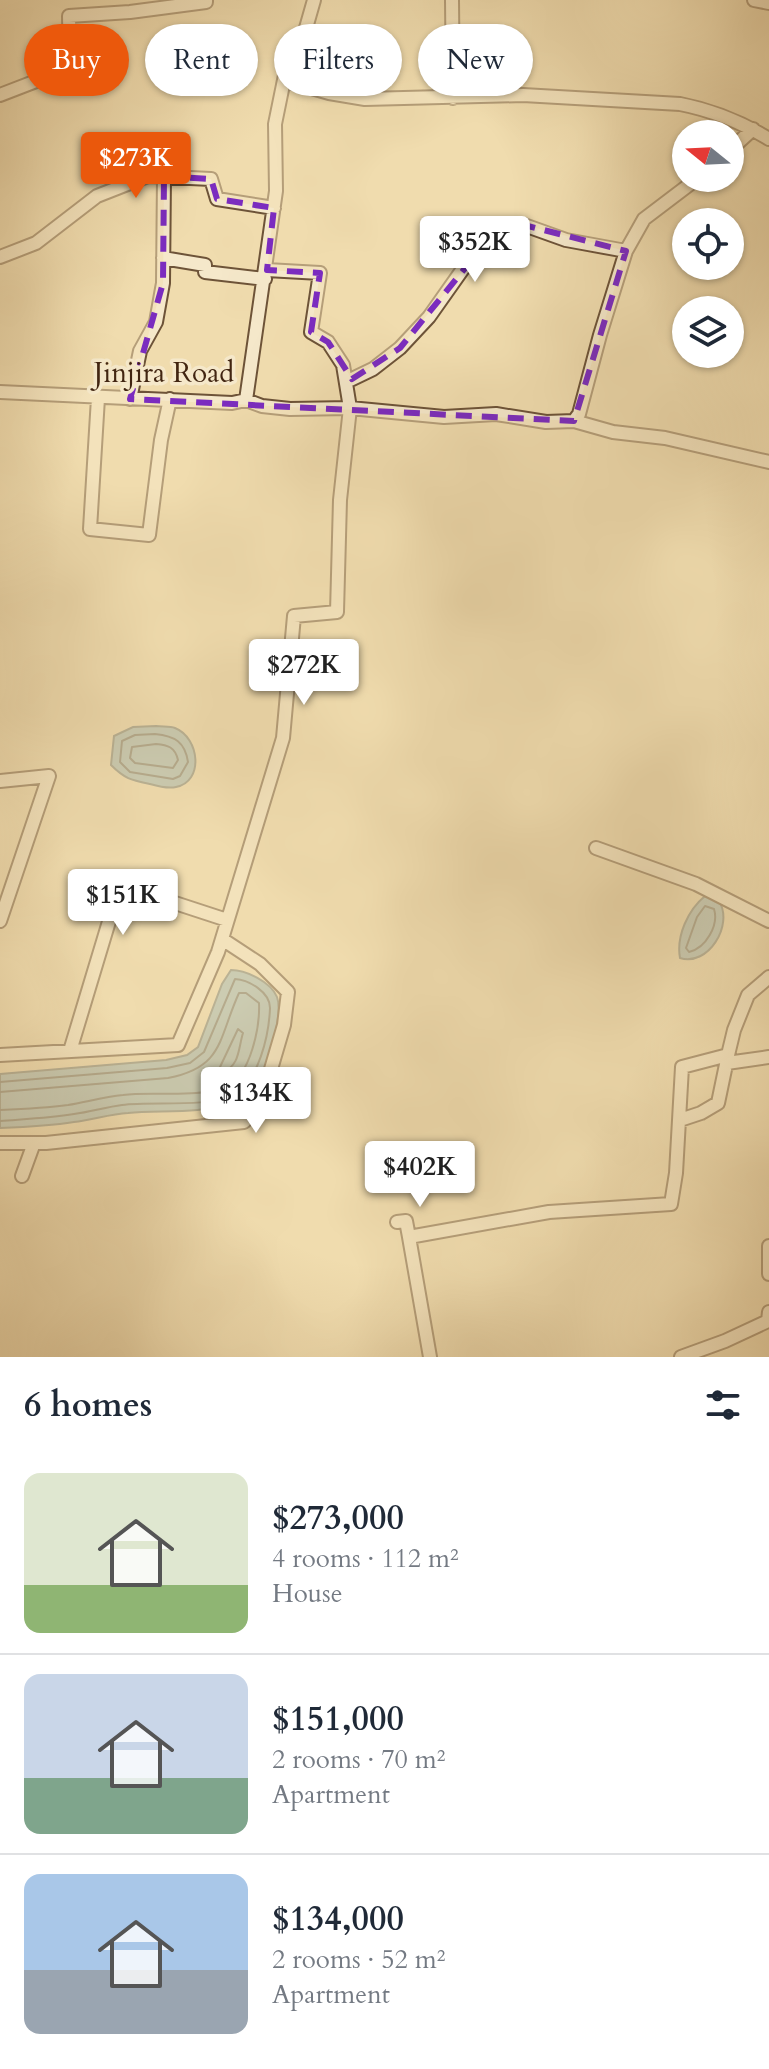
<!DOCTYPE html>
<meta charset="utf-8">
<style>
body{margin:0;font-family:Cardo,serif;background:#f6f6f7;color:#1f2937;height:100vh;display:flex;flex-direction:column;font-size:30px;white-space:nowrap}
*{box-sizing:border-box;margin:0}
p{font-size:26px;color:#747a83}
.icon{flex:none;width:44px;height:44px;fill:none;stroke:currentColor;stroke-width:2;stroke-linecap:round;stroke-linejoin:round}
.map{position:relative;height:1357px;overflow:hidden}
.sheet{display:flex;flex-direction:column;background:#fff;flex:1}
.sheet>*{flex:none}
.top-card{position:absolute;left:24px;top:24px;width:722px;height:72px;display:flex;gap:16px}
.needle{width:52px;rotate:288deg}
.buttons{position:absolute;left:672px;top:120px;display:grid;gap:16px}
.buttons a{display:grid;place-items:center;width:72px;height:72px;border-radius:50%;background:#fff;box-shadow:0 2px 6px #0004;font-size:40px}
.price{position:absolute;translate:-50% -68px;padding:0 18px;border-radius:8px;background:#fff;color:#222;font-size:26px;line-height:52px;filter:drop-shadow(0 2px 4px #0008)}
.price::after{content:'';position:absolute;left:50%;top:48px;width:24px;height:18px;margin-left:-12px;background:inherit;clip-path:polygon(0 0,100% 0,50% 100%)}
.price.on{background:#ea580c;color:#fff}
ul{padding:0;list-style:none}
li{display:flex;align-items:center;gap:24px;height:200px;padding:0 24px}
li+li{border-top:2px solid #e0e1e3}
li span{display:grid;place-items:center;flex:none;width:224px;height:160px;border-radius:16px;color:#555}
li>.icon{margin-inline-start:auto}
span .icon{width:96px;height:96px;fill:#fffc;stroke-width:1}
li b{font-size:34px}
h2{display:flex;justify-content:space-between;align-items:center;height:96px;padding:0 24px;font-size:34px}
.tag{padding:0 28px;border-radius:36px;background:#fff;box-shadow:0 2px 6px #0004;font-size:28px;line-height:72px}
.tag.on{background:#ea580c;color:#fff}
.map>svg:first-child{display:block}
</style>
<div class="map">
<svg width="769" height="1357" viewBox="0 0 769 1357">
<rect width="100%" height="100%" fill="#f0dcae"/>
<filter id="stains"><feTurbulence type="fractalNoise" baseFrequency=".0025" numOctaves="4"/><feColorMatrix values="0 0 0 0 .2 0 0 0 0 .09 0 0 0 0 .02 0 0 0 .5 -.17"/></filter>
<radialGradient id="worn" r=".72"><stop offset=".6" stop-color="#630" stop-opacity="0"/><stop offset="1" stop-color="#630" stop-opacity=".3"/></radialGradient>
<path fill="#9fb9b6" stroke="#797e74" stroke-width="2" d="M156,726c6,1 14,0 19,2 25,10 29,54 1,59 -8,2 -19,-1 -26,-3 -19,-4 -25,-5 -39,-19l3,-29 19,-9z
M705,896l14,5c15,24 -11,66 -39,57 -4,-22 8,-48 25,-62z
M231,970c15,0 40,12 46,27 6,16 -8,68 -17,83 -5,9 -18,20 -28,23 -33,11 -69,7 -104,10 -18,1 -36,7 -54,9 -25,4 -49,5 -74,6v-54l166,-14 21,-5 11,-8 24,-63z"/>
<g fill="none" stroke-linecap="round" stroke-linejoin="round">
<path stroke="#706f64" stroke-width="2" d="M155,734c20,2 30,8 33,28l-8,14 -7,3 -43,-7 -10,-10 2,-21 13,-6z
M156,744c12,1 19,3 22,16l-5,8 -38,-5 -5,-5 2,-11z
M705,906l9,3c5,16 -8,39 -25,43l-3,-4 11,-31z
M238,1029l5,4c-5,16 -3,32 -20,39l-3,-5z
M0,1082l167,-14 23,-5 14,-11 31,-73c14,1 35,13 35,29 -1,26 -11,74 -37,87 -27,13 -80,6 -111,10 -16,2 -32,7 -48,9 -25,4 -49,5 -74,7
M0,1092l168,-14c56,-11 50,-39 71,-85h7l13,10c1,23 -8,72 -32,83 -28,13 -73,5 -104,9 -19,2 -37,7 -55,10 -23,3 -45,4 -68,5"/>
<g stroke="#6d5338" stroke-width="16">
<path id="street" d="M452,0l1,98
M754,0l15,3
M284,80l45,13 36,6 158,-4 157,9c31,6 61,18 89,35
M0,95l70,-27 -1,-52 61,-4 76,-10v-2
M730,150l23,-21
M0,257l36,-14 61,-47 51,-20 63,3 6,20 57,9
M163,258l42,7v7l60,7
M346,382l27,-13 27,-21 29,-31 48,-68 20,-20 27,-4 42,15 60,11
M0,392l232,11 14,-3 30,-209 -1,-67 10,-49 19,-40 10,-35
M98,398l-8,131 59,6 12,-95 9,-41
M130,399l10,-48 16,-29 7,-39 1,-107
M246,400l16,6 28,3 60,-1 94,9 52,-3 50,8 28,-1 5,-7 21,-79 26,-84 18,-32 54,-41
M574,421l39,11 52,6 104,24
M0,781l49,-5 -49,145
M596,848l100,36 73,37
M70,1051l50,-166 107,35
M0,1055l178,-10 40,-93 65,-214 11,-122 43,-4 3,-112 10,-92 -7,-43 -15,-23 -17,-10 9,-59 -53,-3
M727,1063l42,-6
M680,1120l21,-7 17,-10 10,-48
M0,1143h46l198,-21 17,-19 23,-78 4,-33 -28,-28 -38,-25
M22,1176l12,-33
M397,1222l9,-1 3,16
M769,1246v28
M430,1357l-21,-120 140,-25 122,-8 5,-31 6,-106 46,-12 6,-25 14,-35 21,-18
M681,1357l44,-16 43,-20 1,-9"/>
</g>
<use href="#street" stroke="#f5e8ca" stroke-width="12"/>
</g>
<path d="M0 0H769V1357H0ZM164,176l47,3 6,20 57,9 -7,62 53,3 -9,59 17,10 24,37 48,-31 97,-119 27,-4 102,26 -52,170 -444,-22 33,-116z" fill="#f0dcae" fill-opacity=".55" fill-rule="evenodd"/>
<path fill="none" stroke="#7b2cbf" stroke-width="6" stroke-dasharray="16 10" stroke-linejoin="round" d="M164,176l47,3 6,20 57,9 -7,62 53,3 -9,59 17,10 24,37 48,-31 97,-119 27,-4 102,26 -52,170 -444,-22 33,-116z"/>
<g text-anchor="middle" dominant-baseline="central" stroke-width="7" stroke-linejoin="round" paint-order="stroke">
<g font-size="28" fill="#412511" stroke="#f5e8ca">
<text x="164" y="373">Jinjira Road</text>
</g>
</g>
<rect width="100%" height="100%" filter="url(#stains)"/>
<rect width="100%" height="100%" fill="url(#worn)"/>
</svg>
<div class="buttons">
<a><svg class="needle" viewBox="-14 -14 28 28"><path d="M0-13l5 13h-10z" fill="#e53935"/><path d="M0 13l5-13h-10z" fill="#747a83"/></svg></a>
<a><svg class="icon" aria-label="locate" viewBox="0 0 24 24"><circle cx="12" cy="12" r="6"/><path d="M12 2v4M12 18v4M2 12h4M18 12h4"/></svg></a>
<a><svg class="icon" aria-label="layers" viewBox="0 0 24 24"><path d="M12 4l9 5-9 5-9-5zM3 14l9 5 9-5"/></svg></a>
</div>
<b class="price on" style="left:136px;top:200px">$273K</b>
<b class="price" style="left:475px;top:284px">$352K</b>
<b class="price" style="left:304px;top:707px">$272K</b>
<b class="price" style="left:123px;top:937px">$151K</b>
<b class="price" style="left:256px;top:1135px">$134K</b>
<b class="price" style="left:420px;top:1209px">$402K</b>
<div class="top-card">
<a class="tag on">Buy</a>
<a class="tag">Rent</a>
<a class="tag">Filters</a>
<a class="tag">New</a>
</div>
</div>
<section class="sheet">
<h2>6 homes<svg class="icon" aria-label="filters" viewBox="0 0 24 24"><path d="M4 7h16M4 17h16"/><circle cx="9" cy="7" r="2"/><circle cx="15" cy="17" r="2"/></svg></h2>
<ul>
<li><span style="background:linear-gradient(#dfe7d0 70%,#8fb573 0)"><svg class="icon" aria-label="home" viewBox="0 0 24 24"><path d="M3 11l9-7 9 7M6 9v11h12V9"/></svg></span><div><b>$273,000</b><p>4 rooms · 112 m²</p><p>House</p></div></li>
<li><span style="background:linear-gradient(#c9d6e8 65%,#7fa58c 0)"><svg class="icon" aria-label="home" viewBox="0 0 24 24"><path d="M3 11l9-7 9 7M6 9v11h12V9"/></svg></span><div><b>$151,000</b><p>2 rooms · 70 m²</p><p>Apartment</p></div></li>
<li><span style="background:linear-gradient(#a9c7e8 60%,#9aa5b1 0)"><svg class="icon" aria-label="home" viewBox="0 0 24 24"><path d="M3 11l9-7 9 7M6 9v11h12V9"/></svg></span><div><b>$134,000</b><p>2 rooms · 52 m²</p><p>Apartment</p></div></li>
</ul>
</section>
